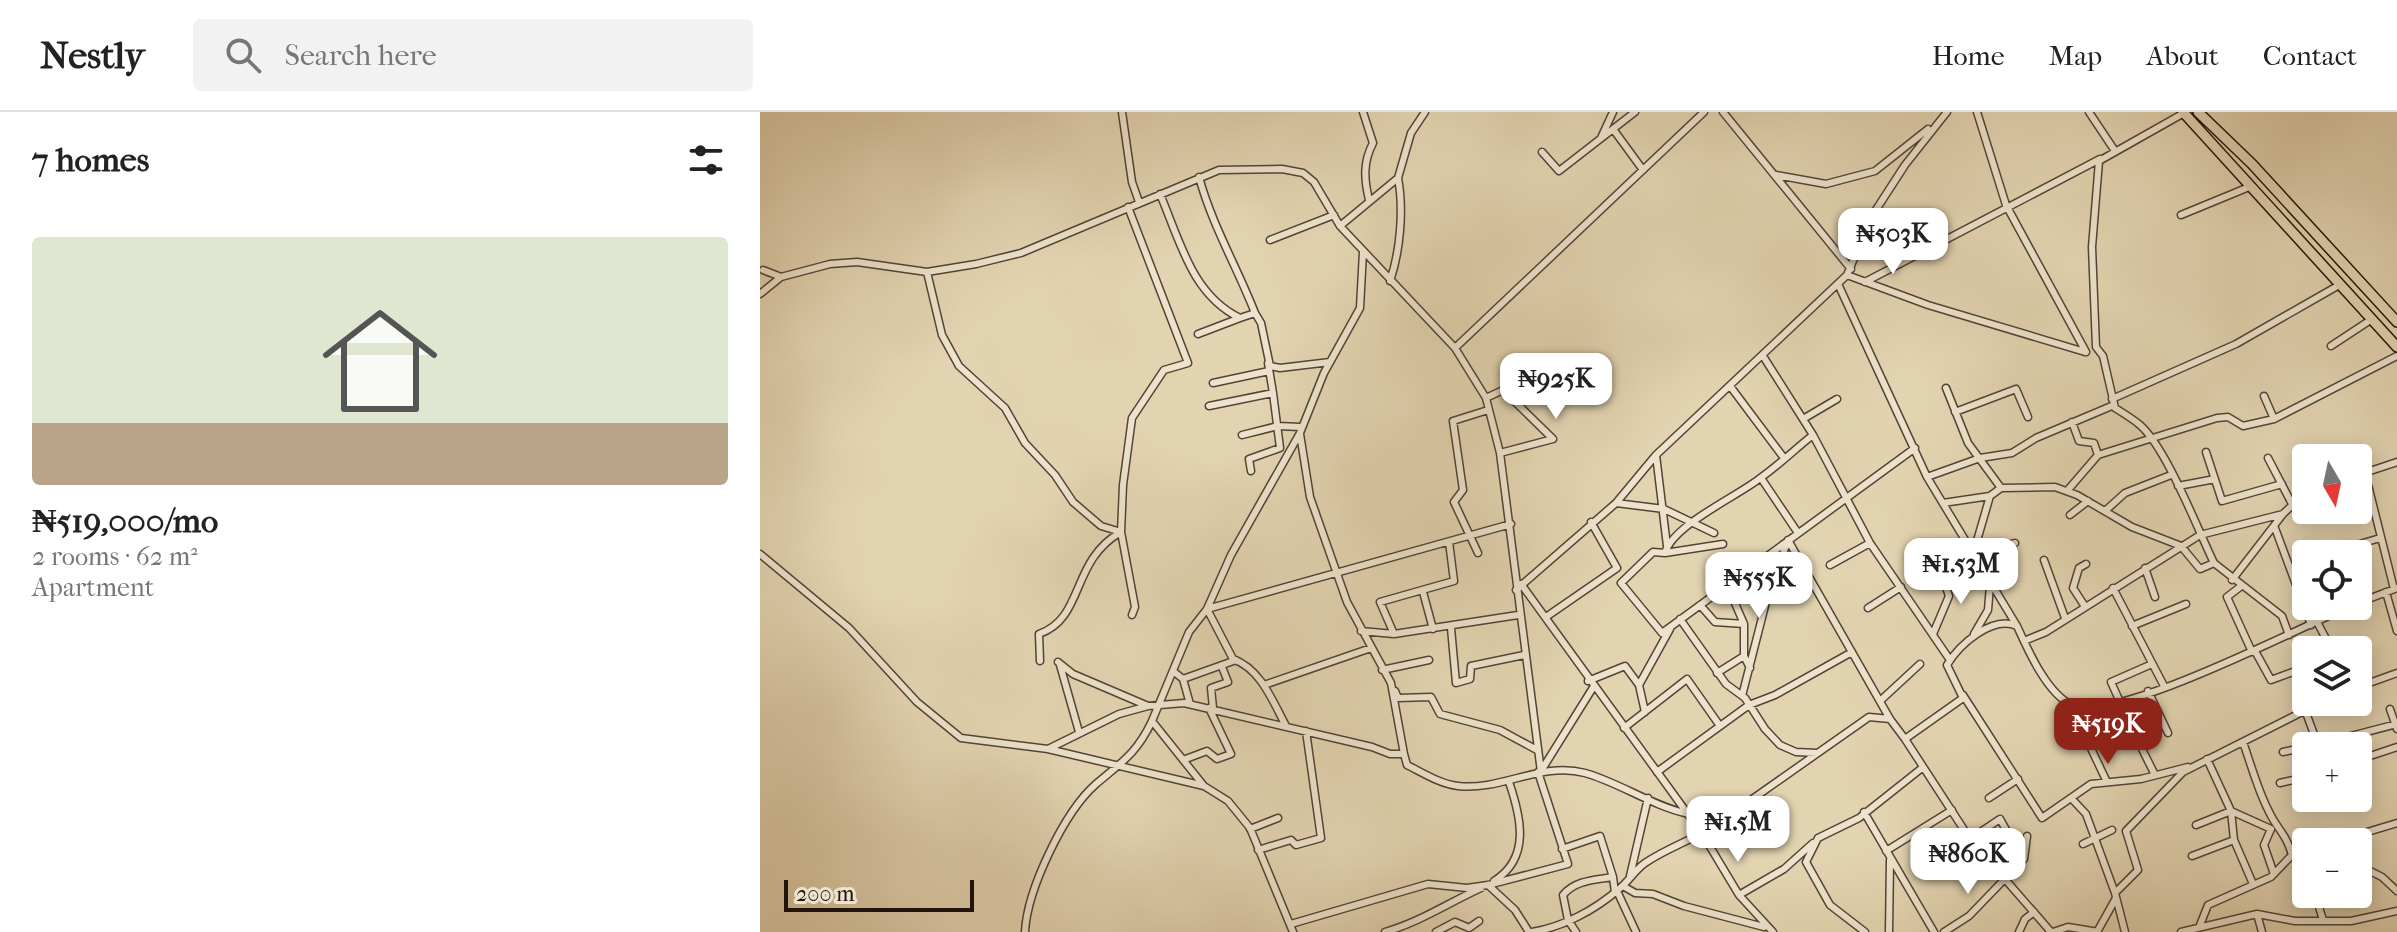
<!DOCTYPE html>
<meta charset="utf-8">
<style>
body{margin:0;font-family:"IM FELL French Canon",serif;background:#f2f2f2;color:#222;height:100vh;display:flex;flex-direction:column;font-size:30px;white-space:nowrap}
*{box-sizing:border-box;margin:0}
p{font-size:26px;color:#767676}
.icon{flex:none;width:44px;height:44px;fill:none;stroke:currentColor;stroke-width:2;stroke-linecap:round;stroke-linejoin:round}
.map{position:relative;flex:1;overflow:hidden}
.details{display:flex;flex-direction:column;background:#fff;width:760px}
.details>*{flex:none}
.needle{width:52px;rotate:171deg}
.tools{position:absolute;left:1532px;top:332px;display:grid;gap:16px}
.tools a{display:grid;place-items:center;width:80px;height:80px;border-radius:8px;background:#fff;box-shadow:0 4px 20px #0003;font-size:40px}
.scale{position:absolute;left:24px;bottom:20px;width:190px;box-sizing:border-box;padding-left:8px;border:4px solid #23130d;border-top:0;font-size:22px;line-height:28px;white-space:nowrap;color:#23130d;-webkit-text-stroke:6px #ede3cc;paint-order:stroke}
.price{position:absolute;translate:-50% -68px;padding:0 18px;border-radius:16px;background:#fff;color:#222;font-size:26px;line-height:52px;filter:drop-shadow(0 2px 4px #0008)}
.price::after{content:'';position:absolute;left:50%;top:48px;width:24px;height:18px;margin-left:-12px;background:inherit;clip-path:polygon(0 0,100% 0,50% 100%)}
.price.current{background:#8f2418;color:#fff}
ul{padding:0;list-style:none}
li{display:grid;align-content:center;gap:16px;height:424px;padding:0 32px}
li span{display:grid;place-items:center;height:248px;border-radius:8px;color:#555}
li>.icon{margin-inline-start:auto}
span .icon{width:144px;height:144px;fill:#fffc;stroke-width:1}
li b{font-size:34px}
h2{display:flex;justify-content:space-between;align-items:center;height:96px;padding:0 32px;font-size:34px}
header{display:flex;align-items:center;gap:48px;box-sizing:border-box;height:112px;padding:0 40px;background:#fff;border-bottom:2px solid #e0e0e0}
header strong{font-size:38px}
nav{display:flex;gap:44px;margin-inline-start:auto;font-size:28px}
.search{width:560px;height:72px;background:#f2f2f2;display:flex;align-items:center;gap:20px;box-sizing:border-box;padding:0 28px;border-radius:8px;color:#767676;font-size:30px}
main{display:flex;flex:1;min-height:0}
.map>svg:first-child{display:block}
</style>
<header>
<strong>Nestly</strong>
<div class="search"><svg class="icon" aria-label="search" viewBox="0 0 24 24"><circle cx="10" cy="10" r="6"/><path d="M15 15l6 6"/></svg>Search here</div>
<nav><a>Home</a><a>Map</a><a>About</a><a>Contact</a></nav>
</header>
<main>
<section class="details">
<h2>7 homes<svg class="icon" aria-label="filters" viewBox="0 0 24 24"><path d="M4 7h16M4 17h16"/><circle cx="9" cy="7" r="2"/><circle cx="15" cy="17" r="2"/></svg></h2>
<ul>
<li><span style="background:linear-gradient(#dfe7d0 75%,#b9a48a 0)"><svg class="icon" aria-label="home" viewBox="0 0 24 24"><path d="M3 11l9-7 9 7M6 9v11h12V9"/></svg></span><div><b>₦519,000/mo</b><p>2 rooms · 62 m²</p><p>Apartment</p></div></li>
</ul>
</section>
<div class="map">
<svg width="1637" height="820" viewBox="0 0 1637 820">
<rect width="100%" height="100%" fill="#e3d4b1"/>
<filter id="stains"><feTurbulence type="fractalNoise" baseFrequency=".0025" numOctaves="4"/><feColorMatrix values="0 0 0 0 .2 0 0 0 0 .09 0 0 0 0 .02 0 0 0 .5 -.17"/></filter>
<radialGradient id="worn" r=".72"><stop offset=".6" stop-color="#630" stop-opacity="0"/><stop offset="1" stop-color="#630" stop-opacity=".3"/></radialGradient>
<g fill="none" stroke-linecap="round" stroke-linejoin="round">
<g stroke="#534336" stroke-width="9">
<path id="minor" d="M362,0l10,70 7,20
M603,0l10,31c-10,19 -9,36 -4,57
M963,0l128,157
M1217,0l29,93 80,147
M1329,0l26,39
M1424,1l-85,48 -7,86 4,100 7,9 12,52c8,5 18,11 25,17 27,24 57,103 74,138
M853,17l30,41
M841,26l12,-26
M782,40l17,19 76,-59
M1016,63l50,9 49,-13 53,-42
M439,65c13,48 38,90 56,136
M400,82c20,47 32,101 80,124l15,-5 6,10 9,43 10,2 50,-6
M1421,103l68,-28
M580,114l58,-48 13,-45 14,-21
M510,128l64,-25
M3,158l18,7
M167,160l15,63 17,31 46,42 20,35 30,32 18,27 28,24 20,6 14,75 -3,8
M1087,163l81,30 157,47
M630,169c10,-29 14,-71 8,-103
M1105,170l235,-123
M1078,172l89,193 90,149
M0,182l21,-17 49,-13 27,-2 70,10 49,-8 45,-11 198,-83 63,-1 21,4 11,9 26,44 115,122 249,-236
M438,222l42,-16
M1571,234l41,-27
M695,236l31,50 14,55 41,319
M1003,244l50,79 57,108 80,117
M453,271l56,-12
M970,274l54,72
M1186,276l22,55 33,45
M1504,284l10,23
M726,286l17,-8 50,49 -53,14
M1352,287l124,-55 105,-60
M449,294l64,-13 -5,-30
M1195,300l61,-23 12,28
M1043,307l34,-20
M1312,310l7,19 15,2 4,12
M540,322l10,63 37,105 44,81 13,71
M482,323l36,-9 22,1
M1053,323c-18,14 -35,31 -54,44 -23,18 -86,46 -94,74l-12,-1 -32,31 41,50 253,-185
M1446,340l16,49 60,-17
M1562,341l2,5
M896,343l11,91
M1508,346l24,46
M1583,346h1
M491,359l-2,-12 31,-11 -7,-55
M1605,361l29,116
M1598,363l39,-13
M1167,365l53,-19 32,-5 24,-15 78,-33
M1001,366l37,55
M1418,374l37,-7
M1307,379l31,-36 119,-37 11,-1 15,9 31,-7 123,-63
M856,391l48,6 50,24
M1183,391l47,-7 11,-8 54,-1 22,8 55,32 49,19 19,23 14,-6 68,53 7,19
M1345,399l20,-18 46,-18
M1310,403l18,-14
M1515,416l36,97
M1028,428l102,179
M1590,435l30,-9
M1214,439l16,-55
M718,441l-24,-51 9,-12 -10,-69 35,-11
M905,441l58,-9
M0,442l89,74 68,74 44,36 87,11 71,-35 29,-8 36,-3 188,44 18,7h14l3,11c16,8 33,19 51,21 44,5 84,-25 127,-13 51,14 103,62 156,34l128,-90 21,2 15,20 58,-41 -16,-33c12,-20 45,-50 70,-39 11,24 30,68 55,79 43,19 230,-79 279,-99
M1284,448l21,58
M1178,450l77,-19
M1070,453l40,-22
M1385,456l10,29
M1472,468l51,-66
M761,472l182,251 36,60 34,37
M968,475l16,37v32l6,12
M1480,475l-13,10 25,55
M1353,476l51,98
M756,478l100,-87 40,-48 191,-180 25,-59 33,-51 42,-53
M663,480l10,37
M1626,480l11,39
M1598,491l39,-15
M940,493l15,17 29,2
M1324,493l-11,-17 6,-20 7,-4
M1108,496l33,-21
M447,497l304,-85
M447,497l26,50c28,10 40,43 53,67
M786,505l71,-49 -26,-46
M920,507l46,65 19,14 20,31 15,16 16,7 21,1
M1556,508l16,30
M1372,514l54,-22
M691,516l5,55 14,-4 1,-13 53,-11
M601,519l33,3 124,-19
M634,522l-14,-32 74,-21 -5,-39
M1173,522l16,-38 -7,-20
M1214,522l14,-24 2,-25
M1264,529l22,-9 154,-97 83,-21 23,-22
M1495,539l16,29 35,-13
M280,549l-1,-27c46,-16 31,-73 82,-102l2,-47 9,-67 32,-48 24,-7 -60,-156
M298,550l15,12 75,32
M300,553l19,67
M622,558l47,-10
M413,559l10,8 7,25
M957,561l27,-17
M423,567l53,-19
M828,569l37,-15 14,19 6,27
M504,573l107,-37
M879,573l31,-56
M1598,575l39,-14
M635,579l3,7 33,-1 9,17 60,16 37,20
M1388,579l20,42
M1203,583l79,123 49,-34 50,-5 47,-12
M982,584l25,-98 21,-58
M1120,589l40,-37
M1360,590l-9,-20 41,-18
M1359,591l35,70
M1310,592l36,76
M453,596l-2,-20 17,-6 -6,-15
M1630,597l7,20
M1545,598l13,35
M864,616l63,-49 33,47
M1145,627l65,100 81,93
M1483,630c9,26 17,55 31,79 8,12 14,19 18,34
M1552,634l85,-22
M288,637l156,37 24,15 22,27 43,104
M1523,640l23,-5
M1447,647l24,52 3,29 19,44
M423,648l24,-9 10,8 14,-5 -22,-46
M1598,648l39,-13
M781,659l53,-85
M897,660l92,-67 26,-10 77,-43
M1520,671l26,-6
M444,674l-52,-65 37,-89 18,-23 24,-54 69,-122 24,-60 36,-65 3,-56
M1229,686l29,-19
M1312,687l14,15 29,79
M1104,700l70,120
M1436,713l35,-14 40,18
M490,717l28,-11
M1511,717l-7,16 10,29
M1210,727l30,-20 9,16
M1574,730l63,-19
M1323,732l29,-14
M802,737l38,-13 13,41
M498,738l33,-10 5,5 25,-7 -15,-107
M1126,739l66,-41
M1432,744l42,-16
M1598,753l24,12 15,14
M870,764l18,-78
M734,769c37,-23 27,-64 15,-99
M728,773l27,25 14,22
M863,774l12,7 18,1 31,12 80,21
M857,779l19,41
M1555,782l8,26
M1583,782l1,2
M979,783l45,-26 29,-26
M1497,802l5,18
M531,812l137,-40 39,4 21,-3 80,-21 -30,-92
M1440,813l8,-20 63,-28 21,-22 14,-6
M265,820c2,-42 39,-120 71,-148 26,-22 41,-31 56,-63
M625,820c35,-10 63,-29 96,-44
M676,820l19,-10 14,6 10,-7
M772,820c31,-5 63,-22 87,-43 10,-8 16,-19 26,-26 28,-19 59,-26 85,-49
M816,820l-8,-12 -5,-25c12,-15 32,-15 50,-18l2,16
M1105,820l-35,-27 -24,-43 12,-24 41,-20 63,-50
M1129,820l1,-72
M1184,820l25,-16 55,-57 3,-23
M1259,820l6,-13 9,-7
M1293,820l15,-5 30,5
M1337,820l19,-34
M1365,820l-10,-39 23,-23 -12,-39 57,-59 139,-70
M1421,820l76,-18 38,7h56l46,-10"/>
</g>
<g stroke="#23130d" stroke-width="12">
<path id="highway" d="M1423,0l214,235
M1438,0l54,52 145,158"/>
</g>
<use href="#minor" stroke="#ede3cc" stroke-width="6"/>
<use href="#highway" stroke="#e3d4b1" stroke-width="9"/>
</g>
<rect width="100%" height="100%" filter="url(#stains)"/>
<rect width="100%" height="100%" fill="url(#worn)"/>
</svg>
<div class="tools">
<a><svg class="needle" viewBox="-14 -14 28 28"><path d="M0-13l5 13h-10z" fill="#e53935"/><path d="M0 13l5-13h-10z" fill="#767676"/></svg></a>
<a><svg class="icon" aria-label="locate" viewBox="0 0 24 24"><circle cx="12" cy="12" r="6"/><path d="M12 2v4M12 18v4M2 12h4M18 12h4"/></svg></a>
<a><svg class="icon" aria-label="layers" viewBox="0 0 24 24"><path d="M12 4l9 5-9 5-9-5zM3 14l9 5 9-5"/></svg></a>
<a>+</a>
<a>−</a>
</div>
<div class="scale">200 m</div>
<b class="price" style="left:1133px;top:164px">₦503K</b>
<b class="price" style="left:796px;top:309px">₦925K</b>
<b class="price" style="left:1201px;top:494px">₦1.53M</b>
<b class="price" style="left:999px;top:508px">₦555K</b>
<b class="price current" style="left:1348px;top:654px">₦519K</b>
<b class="price" style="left:978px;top:752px">₦1.5M</b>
<b class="price" style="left:1208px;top:784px">₦860K</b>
</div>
</main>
